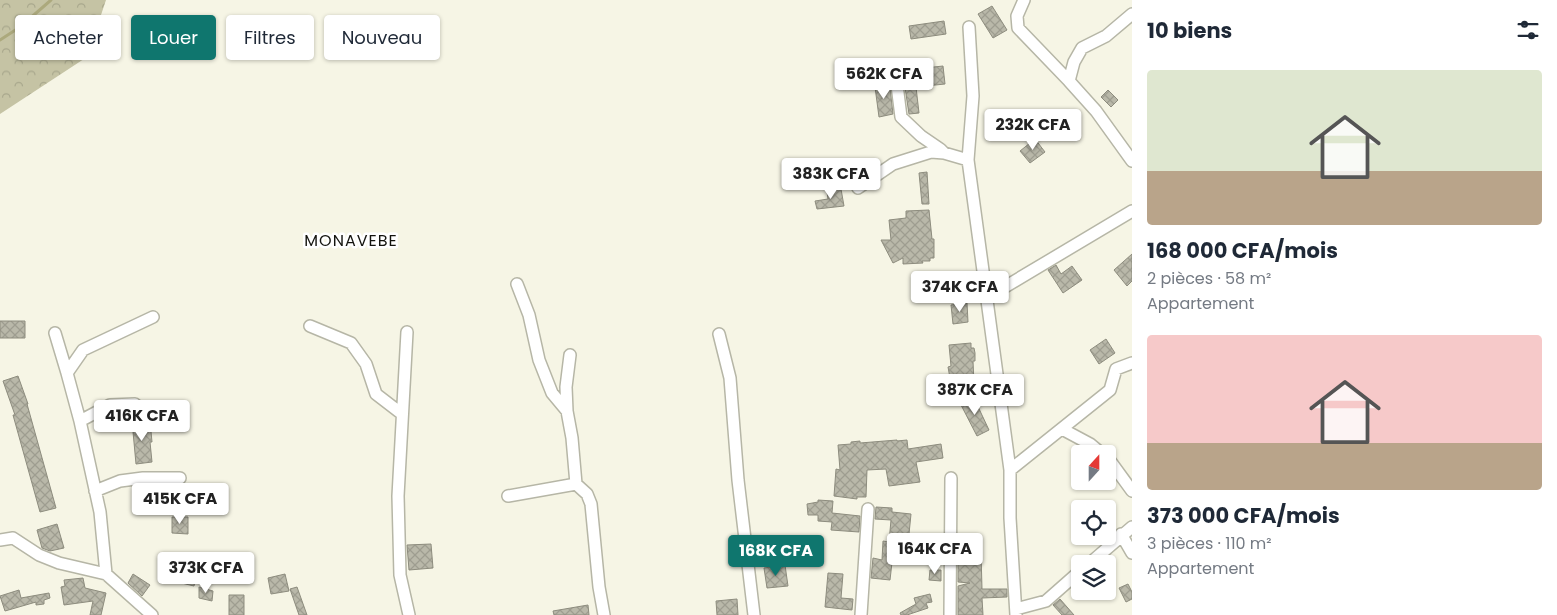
<!DOCTYPE html>
<html lang="fr">
<meta charset="utf-8">
<style>
body{margin:0;font-family:Poppins,sans-serif;background:#f6f6f7;color:#1f2937;height:100vh;display:flex;flex-direction:column;font-size:19px;white-space:nowrap}
*{box-sizing:border-box;margin:0}
p{font-size:16px;color:#747a83}
.icon{flex:none;width:28px;height:28px;fill:none;stroke:currentColor;stroke-width:2;stroke-linecap:round;stroke-linejoin:round}
.map{position:relative;flex:1;overflow:hidden}
.details{display:flex;flex-direction:column;background:#fff;width:425px}
.details>*{flex:none}
.hud{position:absolute;left:15px;top:15px;width:475px;height:45px;display:flex;gap:10px}
.needle{width:32px;rotate:21deg}
.buttons{position:absolute;left:1071px;top:445px;display:grid;gap:10px}
.buttons a{display:grid;place-items:center;width:45px;height:45px;border-radius:5px;background:#fff;box-shadow:0 1px 4px #0004;font-size:25px}
.price{position:absolute;translate:-50% -42px;padding:0 11px;border-radius:5px;background:#fff;color:#222;font-size:16px;line-height:32px;filter:drop-shadow(0 1px 2px #0008)}
.price::after{content:'';position:absolute;left:50%;top:30px;width:15px;height:11px;margin-left:-8px;background:inherit;clip-path:polygon(0 0,100% 0,50% 100%)}
.price.on{background:#0f766e;color:#fff}
ul{padding:0;list-style:none}
li{display:grid;align-content:center;gap:10px;height:265px;padding:0 15px}
li span{display:grid;place-items:center;height:155px;border-radius:5px;color:#555}
li>.icon{margin-inline-start:auto}
span .icon{width:90px;height:90px;fill:#fffc;stroke-width:1}
li b{font-size:21px}
h2{display:flex;justify-content:space-between;align-items:center;height:60px;padding:0 15px;font-size:21px}
.tag{padding:0 18px;border-radius:5px;background:#fff;box-shadow:0 1px 4px #0004;font-size:18px;line-height:45px}
.tag.on{background:#0f766e;color:#fff}
main{display:flex;flex:1;min-height:0}
.map>svg:first-child{display:block}
</style>
<main>
<div class="map">
<svg width="1132" height="615" viewBox="0 0 1132 615">
<defs>
<pattern id="forest-crowns" width="20" height="18" patternUnits="userSpaceOnUse" patternTransform="scale(1.25)"><rect width="20" height="18" fill="#c5c3a4"/><path d="M2 6a3 3 0 1 1 6 0M12 15a3 3 0 1 1 6 0" fill="none" stroke="#a8a78c"/></pattern>
<pattern id="building-cross-hatch" width="8" height="8" patternUnits="userSpaceOnUse" patternTransform="scale(1.25)"><rect width="8" height="8" fill="#b9b8a9"/><path d="M0 0l8 8M0 8l8-8" fill="none" stroke="#9e9d90"/></pattern>
</defs>
<rect width="100%" height="100%" fill="#f6f5e5"/>
<path fill="url(#forest-crowns)" d="M0,0h106l-19,57 -87,57z"/>
<g fill="none" stroke-linecap="round" stroke-linejoin="round">
<path stroke="#aca97d" stroke-width="3" d="M0,40l20,-13 31,-27"/>
</g>
<path fill="url(#building-cross-hatch)" stroke="#8d8c7e" d="M992,6l15,24 -14,8 -15,-24z
M944,21l2,13 -35,5 -2,-13z
M943,66l2,18 -29,3 3,26 -10,1 -6,-40 22,-2v-4z
M886,78h3l4,36 -14,3 -4,-30 11,-2z
M1108,90l10,10 -7,7 -10,-10z
M1035,139l10,13 -15,11 -10,-12z
M927,172l2,32h-7l-3,-31z
M841,189l3,17 -27,3 -2,-8 13,-2 -1,-7z
M929,210l3,29h2v19h-4v3h-8l1,2 -20,1v-6l-10,5 -12,-23h10l-2,-20 17,-2v-7z
M1132,254v27l-5,5 -13,-16z
M1056,265l5,9 11,-8 10,14 -19,13 -15,-23z
M967,303l1,19 -15,2 -2,-19z
M0,321h25v17h-25z
M1106,339l9,14 -16,11 -9,-14z
M971,343v5h3l1,5v8h-2l1,23 -23,7 -4,-13h3l-2,-11 3,-1 -2,-21z
M18,376l10,28h-1l29,104 -16,4 -27,-97h2l-12,-34z
M973,396l16,34 -12,6 -17,-33z
M132,421h7l7,2 4,-2 2,21h-2l2,20 -16,2z
M897,440v1l10,-1 1,9 33,-5 2,14 -27,4 4,20 -31,4 -3,-17 -19,1 -1,27h-9v2l-23,-3 2,-27 4,1 -2,-25 13,-1v-2l9,-1v2z
M818,500l15,1 -1,12 28,3 -1,16 -28,-2 1,-8 -14,-1v-6h-10l-1,-11 11,-2z
M876,507l16,1v4l19,2 -3,30 9,1 -1,12 -23,-3 -3,26 -19,-2 2,-20 9,2 1,-19 6,1 2,-22 -16,-1z
M172,517h16v17l-16,-1z
M57,524l7,24 -14,3 -8,-3 -5,-18z
M969,538l2,14h10l1,37h25v8l-25,1 1,17h-25v-29l12,-3 -12,-1v-43z
M431,544l2,24 -24,2 -2,-25z
M785,565l3,21 -21,2 -3,-20z
M163,569l33,8 -2,9 -33,-8z
M930,570h11v11l-12,-1z
M828,573l15,1 -2,24 12,1 -1,11 -27,-3z
M133,574l17,11 -8,11 -14,-13z
M285,574l4,17 -18,3 -3,-16z
M83,578l2,10 21,5 -5,22h-11l3,-14 -29,4 -3,-18 4,-1 -1,-6z
M1128,584l4,8v7l-6,3 -7,-14z
M199,587l14,4 -1,10 -13,-3z
M297,587l10,28h-8l-9,-26z
M19,590l2,8 28,-5 1,5 -6,2v4l-8,1v-3l-31,9 -5,-15z
M930,594l2,8 -6,1 2,5 -21,7h-6l-1,-2 16,-9 -2,-6z
M229,595h15v20h-15z
M737,599l1,16h-21l-1,-14z
M1060,599l14,16h-12l-9,-10z
M588,605l1,10h-35l-1,-4z"/>
<g fill="none" stroke-linecap="round" stroke-linejoin="round">
<g stroke="#b6b6a6" stroke-width="14">
<path id="street" d="M1024,0l-7,16 1,12 51,53
M1132,14l-26,22 -24,12 -8,14 -5,19 27,30 36,50
M969,27l4,69 -5,64 42,310v48l6,97
M896,77l5,40 20,19 19,13 4,4
M858,188l35,-24 38,-12 13,1 24,7
M517,284l12,31 10,45 13,33 15,18 -1,-24 4,-32
M988,297l144,-86
M310,326l41,17 15,21 10,30 26,20
M407,332l-9,164 2,79 9,40
M55,333l12,40 13,48 20,91 6,62
M719,334l11,44 8,102 16,135
M67,373l16,-23 70,-33
M567,411l5,27 4,46
M80,421l30,-16 25,-1 10,12
M1062,429l28,15 12,10
M1108,458l24,33
M1010,470l100,-80 6,-21 16,-6
M95,491l25,-10 23,-3h37
M508,496l68,-12 11,10 4,10 8,83 5,28
M1121,534l11,19
M0,540l13,-2 26,17 20,8 47,11 46,41
M1089,564l43,-37
M1016,609l30,-8 34,-30
M861,615l7,-106
M950,615l1,-137"/>
</g>
<use href="#street" stroke="#fff" stroke-width="11"/>
</g>
<g text-anchor="middle" dominant-baseline="central" stroke-width="5" stroke-linejoin="round" paint-order="stroke">
<g font-size="16" letter-spacing="1" fill="#14140f" stroke="#fff">
<text x="351" y="240">MONAVEBE</text>
</g>
</g>
</svg>
<div class="buttons">
<a><svg class="needle" viewBox="-14 -14 28 28"><path d="M0-13l5 13h-10z" fill="#e53935"/><path d="M0 13l5-13h-10z" fill="#747a83"/></svg></a>
<a><svg class="icon" aria-label="locate" viewBox="0 0 24 24"><circle cx="12" cy="12" r="6"/><path d="M12 2v4M12 18v4M2 12h4M18 12h4"/></svg></a>
<a><svg class="icon" aria-label="layers" viewBox="0 0 24 24"><path d="M12 4l9 5-9 5-9-5zM3 14l9 5 9-5"/></svg></a>
</div>
<b class="price" style="left:884px;top:100px">562K CFA</b>
<b class="price" style="left:1033px;top:151px">232K CFA</b>
<b class="price" style="left:831px;top:200px">383K CFA</b>
<b class="price" style="left:960px;top:313px">374K CFA</b>
<b class="price" style="left:975px;top:416px">387K CFA</b>
<b class="price" style="left:142px;top:442px">416K CFA</b>
<b class="price" style="left:180px;top:525px">415K CFA</b>
<b class="price" style="left:935px;top:575px">164K CFA</b>
<b class="price on" style="left:776px;top:577px">168K CFA</b>
<b class="price" style="left:206px;top:594px">373K CFA</b>
<div class="hud">
<a class="tag">Acheter</a>
<a class="tag on">Louer</a>
<a class="tag">Filtres</a>
<a class="tag">Nouveau</a>
</div>
</div>
<section class="details">
<h2>10 biens<svg class="icon" aria-label="filters" viewBox="0 0 24 24"><path d="M4 7h16M4 17h16"/><circle cx="9" cy="7" r="2"/><circle cx="15" cy="17" r="2"/></svg></h2>
<ul>
<li><span style="background:linear-gradient(#dfe7d0 65%,#b9a48a 0)"><svg class="icon" aria-label="home" viewBox="0 0 24 24"><path d="M3 11l9-7 9 7M6 9v11h12V9"/></svg></span><div><b>168 000 CFA/mois</b><p>2 pièces · 58 m²</p><p>Appartement</p></div></li>
<li><span style="background:linear-gradient(#f6c9c9 70%,#b9a48a 0)"><svg class="icon" aria-label="home" viewBox="0 0 24 24"><path d="M3 11l9-7 9 7M6 9v11h12V9"/></svg></span><div><b>373 000 CFA/mois</b><p>3 pièces · 110 m²</p><p>Appartement</p></div></li>
</ul>
</section>
</main>
